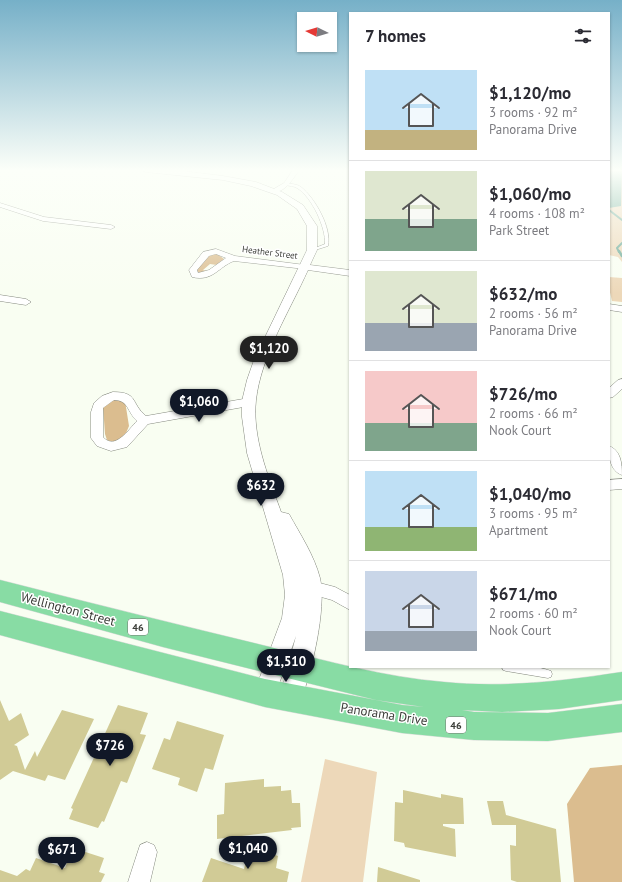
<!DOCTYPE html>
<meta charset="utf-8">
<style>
body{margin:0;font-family:"PT Sans",sans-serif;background:#f2f2f3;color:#2b2b33;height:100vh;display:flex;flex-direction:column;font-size:15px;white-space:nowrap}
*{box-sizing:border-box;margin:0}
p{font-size:13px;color:#7c7c81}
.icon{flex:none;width:22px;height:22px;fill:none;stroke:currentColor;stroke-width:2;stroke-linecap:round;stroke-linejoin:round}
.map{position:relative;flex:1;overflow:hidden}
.sheet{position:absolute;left:349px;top:12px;width:261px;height:656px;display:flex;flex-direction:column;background:#fff;border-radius:0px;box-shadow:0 1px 3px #0004}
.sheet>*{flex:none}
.needle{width:26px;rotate:275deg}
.fabs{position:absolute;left:297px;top:12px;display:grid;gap:8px}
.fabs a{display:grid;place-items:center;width:40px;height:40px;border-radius:0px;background:#fff;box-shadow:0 1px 3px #0004;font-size:20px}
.price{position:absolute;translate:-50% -34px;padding:0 9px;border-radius:14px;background:#111827;color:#fff;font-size:13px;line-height:26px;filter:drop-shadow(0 1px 2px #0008)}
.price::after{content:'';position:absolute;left:50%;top:24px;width:12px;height:9px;margin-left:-6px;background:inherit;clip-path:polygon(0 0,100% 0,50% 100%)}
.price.current{background:#222;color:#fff}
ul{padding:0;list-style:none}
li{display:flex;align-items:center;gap:12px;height:100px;padding:0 16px}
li+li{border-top:1px solid #e1e1e2}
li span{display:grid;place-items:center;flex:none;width:112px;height:80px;border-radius:0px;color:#555}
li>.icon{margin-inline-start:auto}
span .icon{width:48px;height:48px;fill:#fffc;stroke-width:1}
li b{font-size:17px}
h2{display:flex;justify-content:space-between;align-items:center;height:48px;padding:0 16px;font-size:17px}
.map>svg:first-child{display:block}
</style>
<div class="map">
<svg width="622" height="882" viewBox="0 0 622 882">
<rect width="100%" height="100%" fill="#f9fef2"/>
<path fill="#edd8b9" d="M609,170h13v92l-4,-5 -9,-2z
M609,277l13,1v24l-10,-1 -3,-13z
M325,759l52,13 -14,110h-62z"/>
<path fill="#dbbd8f" d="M216,253l8,6 -7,6 -7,-1 -7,6 7,2 -8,1 -5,-1v-3l13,-15z
M117,399l8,2 4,25 -5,12 -12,4 -5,-2 -2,-6 -2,-28 6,-4z
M622,765v117h-48l-7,-78 23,-36z"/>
<path fill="#6caa98" d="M609,170h13l-1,36 -12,2z"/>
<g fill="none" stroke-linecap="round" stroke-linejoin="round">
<path stroke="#6caa98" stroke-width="2" d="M609,210l13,10
M619,252l-2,-4 5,-5"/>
<path stroke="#6caa98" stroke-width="2.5" d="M619,251l3,5"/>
</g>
<path fill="#d1cb96" d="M0,700l9,21 12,-8 8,22 -15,10 3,1 8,24 10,-19 2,6 25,-47 32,9 -29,61 -17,-5 -3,6 -32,-10 -13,9z
M118,705l30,8 -8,21 6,1 -19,48 -6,-2 -17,41 -2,-1 -4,7 -29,-9 4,-10 -2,-1z
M177,721l47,14 -11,35 -8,-2 -8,24 -19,-7 2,-7 -28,-9 12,-31 6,2z
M264,779v8l17,-1v5l10,-1 1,13h8l1,24 -10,1 1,2 -75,9v-24l7,-1 1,-31z
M403,790l38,8v-4l22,4 1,26h-21v2l12,3 1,28 -51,-10 -1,-4 -10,-2 1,-39 8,1z
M487,801h16l3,14 50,14 5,53h-44l-6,-2 -1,-35 6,1v-21h-24z
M250,846l28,10 -2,12 13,4 -2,10h-85l9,-24 33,11z
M73,848l31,10 -5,14 6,2 -4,8h-101v-12l17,6 9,-7 4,2 6,-13 29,10z
M378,867l42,13v2h-43z"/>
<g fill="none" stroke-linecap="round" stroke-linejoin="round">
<g stroke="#85897f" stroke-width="1">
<path id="service" d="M286,183c5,1 11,1 15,4 14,11 31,41 27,59l-16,5 -2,-1 15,-6c1,-16 -13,-47 -28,-56 -3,-2 -8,-2 -12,-3v-2z
M502,667c16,0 34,-2 49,4l1,3 -1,3 -3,1 -42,-7 -3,-1z"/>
</g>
<g stroke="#85897f" stroke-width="1">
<path id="minor" d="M293,170h6c-6,9 -15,24 -27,22v-2l12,-7z
M0,203l44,14 67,8 4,2 -4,2 -68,-8 -43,-14z
M216,249l19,7 70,9 4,2 -4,2 -71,-8c-16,6 -21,21 -42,16l-3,-7 14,-18zM216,254l10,4 -17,12 -11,3 -1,-3 12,-14z
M0,295l26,4 5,3 -5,3 -26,-4z
M622,379v10l-9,8 -4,1v-10l9,-8z
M113,392c26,0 17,11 33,24l103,-18 4,1 2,3 -2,3 -4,1 -101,18 -21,23 -16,4 -14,-5 -6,-8v-26l3,-9 8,-7zM114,400c15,0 13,12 23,21 -8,8 -22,30 -34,16v-29z
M609,446c12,4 13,18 13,29 -12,-4 -13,-18 -13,-29z
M622,479v10l-13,1v-10z
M312,581l23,6 15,8v15l-18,-10 -25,-7 -3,-5 3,-5z
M147,842l7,3 3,7 -7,30h-22l12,-37z"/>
</g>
<g stroke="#85897f" stroke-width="1">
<path id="tertiary" d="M142,170h33l48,6 33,6 26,10 21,13 14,21v24l-7,15 40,5v6l-42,-6c-18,40 -47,86 -52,130 -4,37 12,76 24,109l1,3 8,2c11,20 25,41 31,64 7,30 -9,98 -21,127l-8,3 -8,-3 -3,-8 16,-61 -23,65 -8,3 -8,-3 -3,-8 28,-75 3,-23 -2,-20 -36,-122 -5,-36v-16l5,-21 7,-20 53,-110v-24l-10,-17 -20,-14 -26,-9 -28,-6 -77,-8z
M609,304l13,2v6l-13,-2z"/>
</g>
<g stroke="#dcdcdb" stroke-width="1">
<path id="primary" d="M0,580c90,23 180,45 270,67 58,14 114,30 174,35 60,6 119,-1 178,-10v28l-63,9 -57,3 -40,-2 12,2 74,1 74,-9v28l-74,9 -74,-1 -72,-7 -137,-26 -265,-72v-24l265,68 137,26 22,2 -48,-7 -213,-53 -163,-45z"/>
</g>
<use href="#service" fill="#fff" fill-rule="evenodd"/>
<use href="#minor" fill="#fff" fill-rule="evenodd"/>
<use href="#tertiary" fill="#fff" fill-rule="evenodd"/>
<use href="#primary" fill="#88dca4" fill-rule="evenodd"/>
</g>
<linearGradient id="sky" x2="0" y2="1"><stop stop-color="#76b0c8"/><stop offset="0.58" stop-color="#fcfff9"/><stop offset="1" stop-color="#fcfff9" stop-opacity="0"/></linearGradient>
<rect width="622" height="294" fill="url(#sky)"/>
<g text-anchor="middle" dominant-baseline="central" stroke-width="3" stroke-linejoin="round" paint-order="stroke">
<g font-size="9" fill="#3a3c37" stroke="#fff">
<text transform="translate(270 252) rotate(7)">Heather Street</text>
</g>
<g fill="#fff" stroke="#757673" stroke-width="1">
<rect x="128" y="619" width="20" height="16" rx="3"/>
<rect x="446" y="717" width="20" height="16" rx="3"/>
</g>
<g font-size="10" font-weight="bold" fill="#3a3c37">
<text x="138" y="627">46</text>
<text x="456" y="725">46</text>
</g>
<g font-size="13" fill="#3a3c37" stroke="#fff">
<text transform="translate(68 609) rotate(15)">Wellington Street</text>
<text transform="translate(384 714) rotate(9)">Panorama Drive</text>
</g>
</g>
</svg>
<div class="fabs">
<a><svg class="needle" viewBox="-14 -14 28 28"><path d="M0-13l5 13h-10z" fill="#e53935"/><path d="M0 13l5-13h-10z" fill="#7c7c81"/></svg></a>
</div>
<b class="price current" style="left:269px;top:370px">$1,120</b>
<b class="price" style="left:199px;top:423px">$1,060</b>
<b class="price" style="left:261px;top:507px">$632</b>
<b class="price" style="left:286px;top:683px">$1,510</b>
<b class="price" style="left:110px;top:767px">$726</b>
<b class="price" style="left:248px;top:870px">$1,040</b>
<b class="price" style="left:62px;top:871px">$671</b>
<section class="sheet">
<h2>7 homes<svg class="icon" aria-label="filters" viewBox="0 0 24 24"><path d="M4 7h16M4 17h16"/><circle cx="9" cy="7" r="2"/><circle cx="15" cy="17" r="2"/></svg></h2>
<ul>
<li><span style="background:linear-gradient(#bfe0f5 75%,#c2b280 0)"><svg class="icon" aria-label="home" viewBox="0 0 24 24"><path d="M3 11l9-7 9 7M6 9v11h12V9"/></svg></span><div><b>$1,120/mo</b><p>3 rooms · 92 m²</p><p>Panorama Drive</p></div></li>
<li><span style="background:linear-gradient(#dfe7d0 60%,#7fa58c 0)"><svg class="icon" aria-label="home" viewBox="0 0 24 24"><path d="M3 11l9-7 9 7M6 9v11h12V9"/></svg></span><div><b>$1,060/mo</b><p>4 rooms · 108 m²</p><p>Park Street</p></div></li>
<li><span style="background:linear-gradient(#dfe7d0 65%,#9aa5b1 0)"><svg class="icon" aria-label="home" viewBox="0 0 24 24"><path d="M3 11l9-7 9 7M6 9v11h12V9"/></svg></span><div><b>$632/mo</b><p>2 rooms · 56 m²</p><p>Panorama Drive</p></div></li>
<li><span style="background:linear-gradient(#f6c9c9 65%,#7fa58c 0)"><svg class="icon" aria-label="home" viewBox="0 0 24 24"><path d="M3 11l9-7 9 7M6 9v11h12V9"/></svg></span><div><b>$726/mo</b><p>2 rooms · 66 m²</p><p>Nook Court</p></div></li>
<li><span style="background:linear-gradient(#bfe0f5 70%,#8fb573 0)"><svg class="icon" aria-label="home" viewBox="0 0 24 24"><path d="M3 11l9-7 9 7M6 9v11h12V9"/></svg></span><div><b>$1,040/mo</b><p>3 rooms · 95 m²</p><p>Apartment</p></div></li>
<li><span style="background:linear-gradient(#c9d6e8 75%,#9aa5b1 0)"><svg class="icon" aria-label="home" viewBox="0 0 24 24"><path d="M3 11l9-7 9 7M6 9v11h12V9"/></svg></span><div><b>$671/mo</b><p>2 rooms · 60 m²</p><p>Nook Court</p></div></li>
</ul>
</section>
</div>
